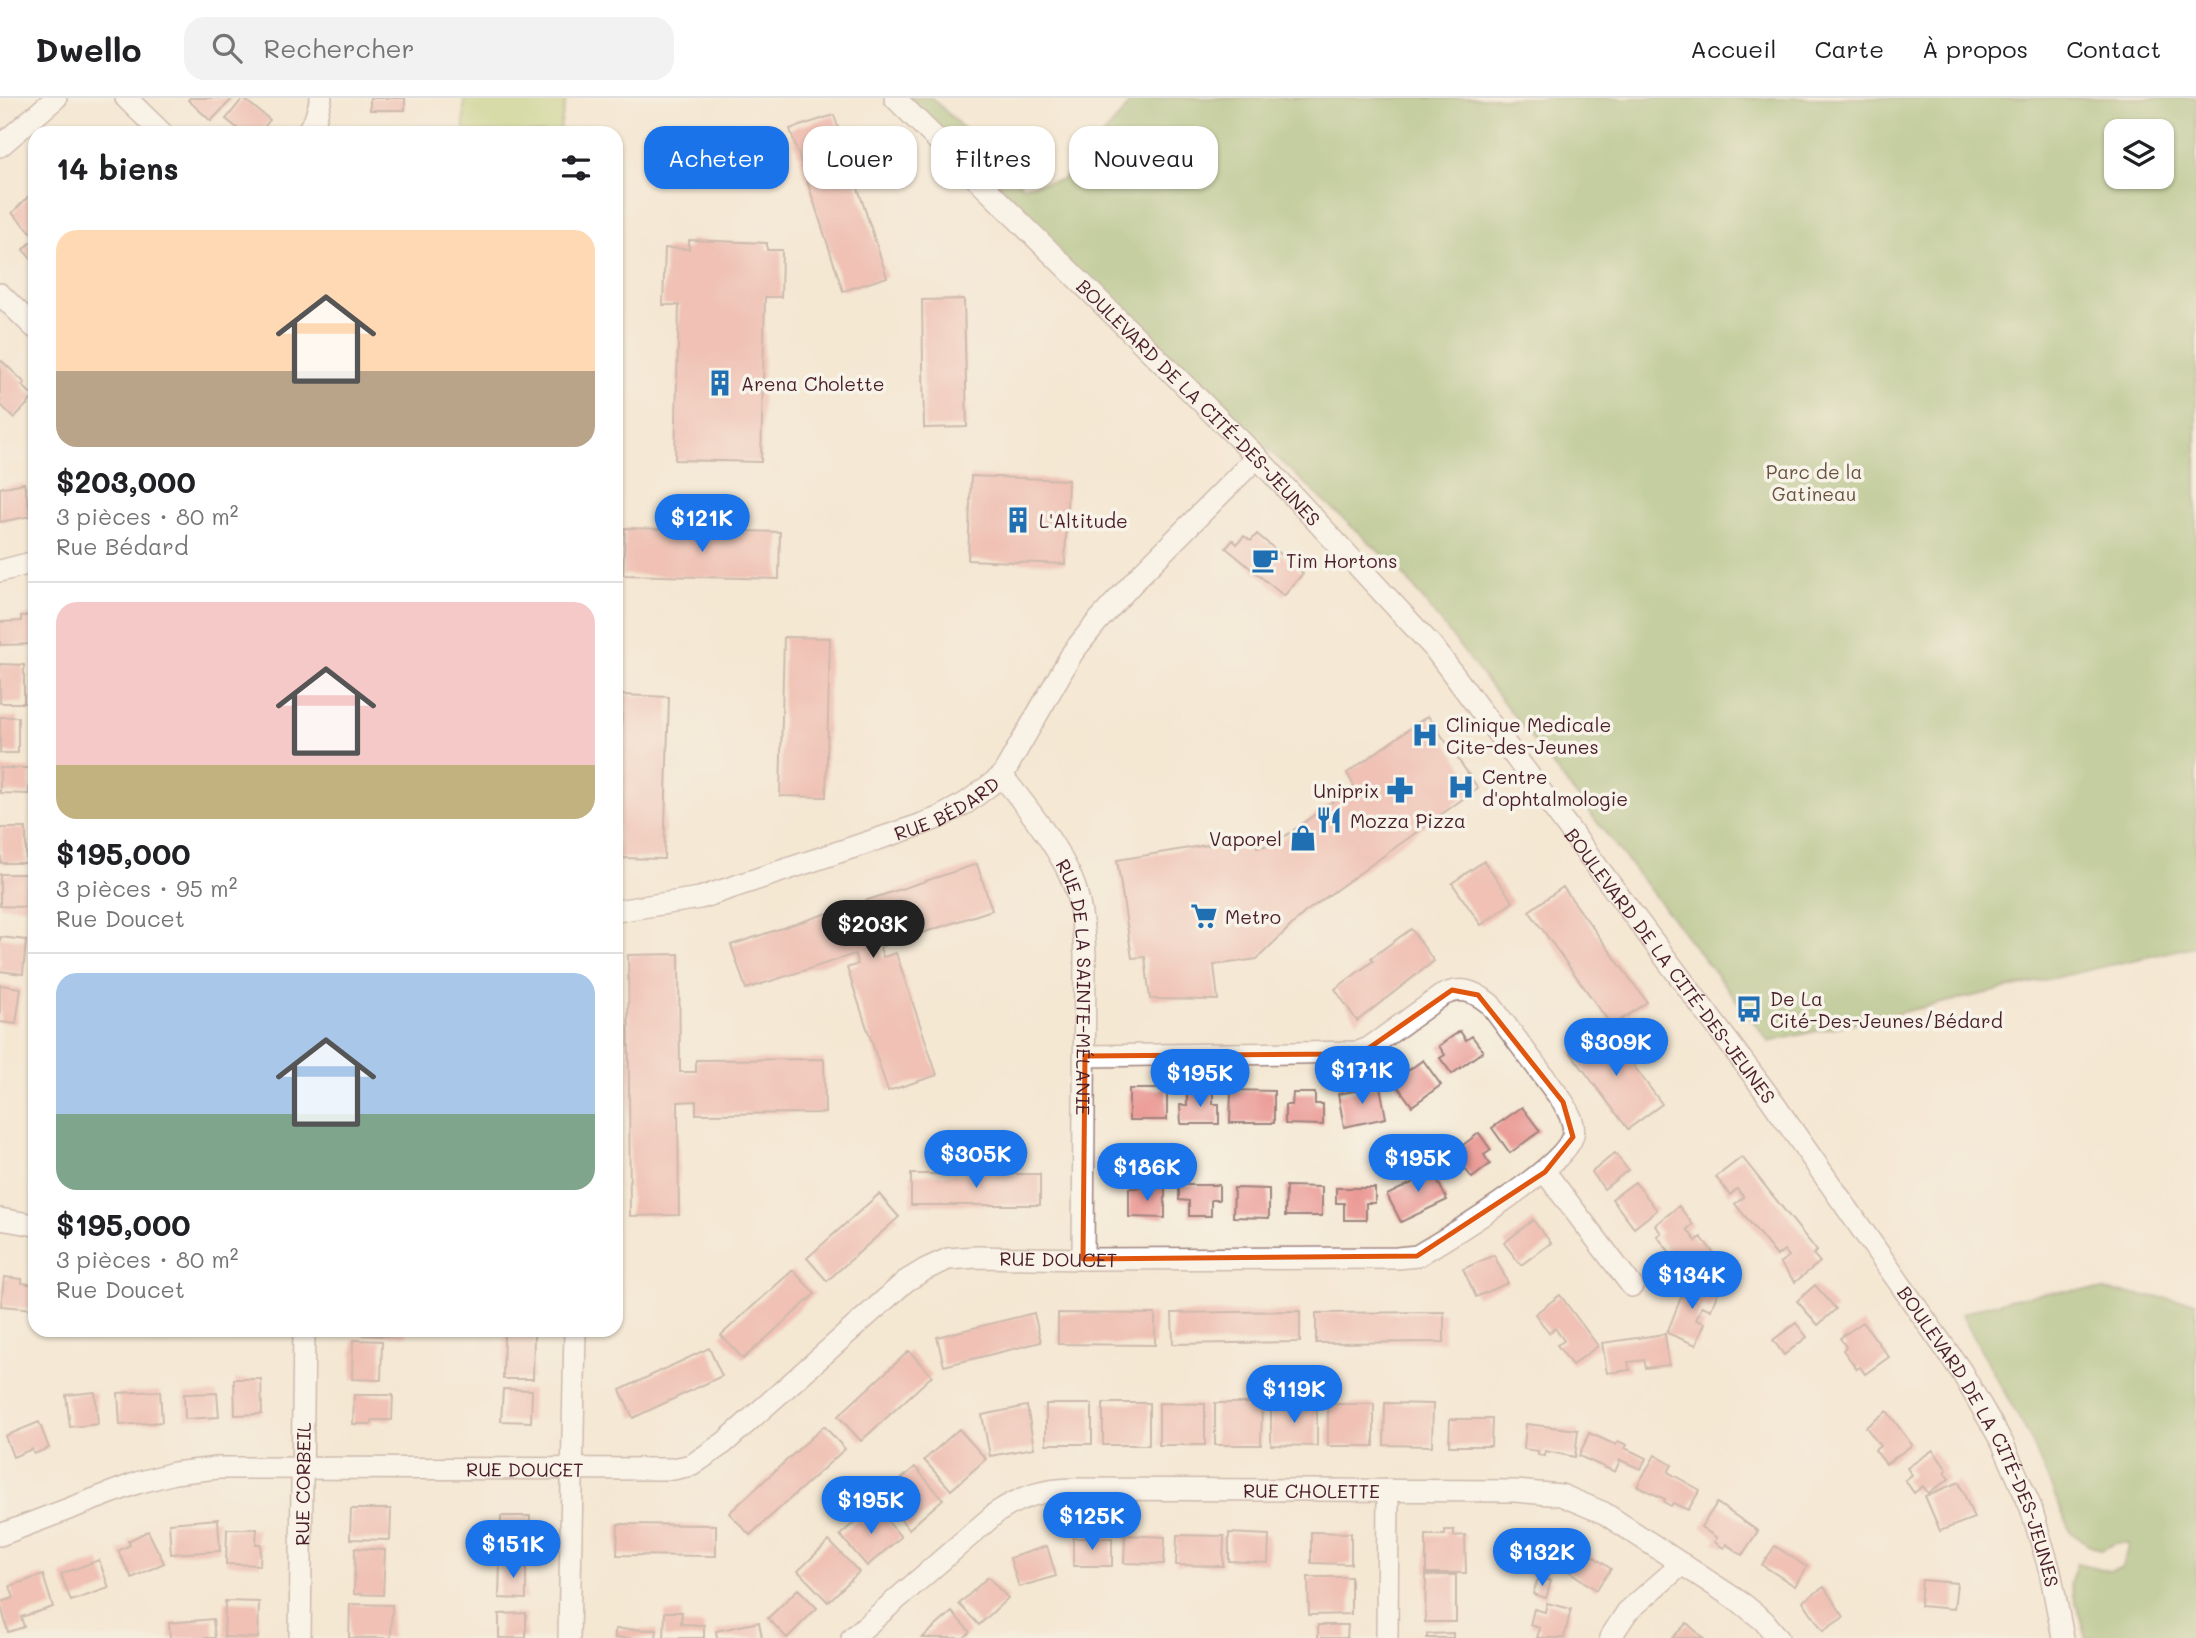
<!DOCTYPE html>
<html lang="fr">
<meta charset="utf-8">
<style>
body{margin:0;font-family:Mali,sans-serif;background:#f2f2f2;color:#202124;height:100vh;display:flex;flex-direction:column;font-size:26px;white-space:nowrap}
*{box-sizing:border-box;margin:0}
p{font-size:23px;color:#757577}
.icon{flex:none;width:38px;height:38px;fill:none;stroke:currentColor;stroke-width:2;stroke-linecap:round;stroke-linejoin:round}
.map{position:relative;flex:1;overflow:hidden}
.details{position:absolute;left:28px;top:28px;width:595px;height:1211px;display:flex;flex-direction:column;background:#fff;border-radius:21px;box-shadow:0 2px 5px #0004}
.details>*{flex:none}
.banner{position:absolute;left:644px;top:28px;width:665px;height:63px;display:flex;gap:14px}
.buttons{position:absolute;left:2104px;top:21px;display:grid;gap:14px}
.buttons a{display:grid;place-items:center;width:70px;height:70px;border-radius:14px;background:#fff;box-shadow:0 2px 5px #0004;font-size:35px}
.price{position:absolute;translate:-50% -60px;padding:0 16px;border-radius:24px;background:#1a73e8;color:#fff;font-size:23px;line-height:46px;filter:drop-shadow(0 2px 4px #0008)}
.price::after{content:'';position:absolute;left:50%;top:42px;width:21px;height:16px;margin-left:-10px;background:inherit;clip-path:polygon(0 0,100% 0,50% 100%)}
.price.on{background:#222;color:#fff}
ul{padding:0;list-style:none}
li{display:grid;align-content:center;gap:14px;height:371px;padding:0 28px}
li+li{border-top:2px solid #e0e0e0}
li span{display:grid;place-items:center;height:217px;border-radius:21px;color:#555}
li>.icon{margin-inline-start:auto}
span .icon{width:126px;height:126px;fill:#fffc;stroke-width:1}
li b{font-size:30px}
h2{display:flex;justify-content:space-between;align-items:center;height:84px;padding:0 28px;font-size:30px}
.pill{padding:0 24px;border-radius:21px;background:#fff;box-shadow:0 2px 5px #0004;font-size:24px;line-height:63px}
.pill.on{background:#1a73e8;color:#fff}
header{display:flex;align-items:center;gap:42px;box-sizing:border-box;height:98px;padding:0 35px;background:#fff;border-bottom:2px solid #e0e0e0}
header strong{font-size:33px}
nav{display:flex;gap:38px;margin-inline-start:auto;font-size:24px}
.search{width:490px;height:63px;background:#f2f2f2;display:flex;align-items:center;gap:18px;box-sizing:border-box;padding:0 24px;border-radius:21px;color:#757577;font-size:26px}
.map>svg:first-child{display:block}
</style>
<header>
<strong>Dwello</strong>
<div class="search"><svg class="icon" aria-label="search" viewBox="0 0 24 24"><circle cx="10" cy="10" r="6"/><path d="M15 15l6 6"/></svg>Rechercher</div>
<nav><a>Accueil</a><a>Carte</a><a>À propos</a><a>Contact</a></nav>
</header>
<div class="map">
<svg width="2196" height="1540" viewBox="0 0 2196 1540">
<rect width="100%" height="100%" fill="#f7f3e8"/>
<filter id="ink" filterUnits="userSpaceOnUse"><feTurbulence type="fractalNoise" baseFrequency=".0143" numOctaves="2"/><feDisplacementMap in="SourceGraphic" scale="14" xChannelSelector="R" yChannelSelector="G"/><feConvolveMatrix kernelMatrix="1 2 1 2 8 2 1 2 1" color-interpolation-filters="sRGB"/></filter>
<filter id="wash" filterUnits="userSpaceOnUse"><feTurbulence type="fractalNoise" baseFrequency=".00686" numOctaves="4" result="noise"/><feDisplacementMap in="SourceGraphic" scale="28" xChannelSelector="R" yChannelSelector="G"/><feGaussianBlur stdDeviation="1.57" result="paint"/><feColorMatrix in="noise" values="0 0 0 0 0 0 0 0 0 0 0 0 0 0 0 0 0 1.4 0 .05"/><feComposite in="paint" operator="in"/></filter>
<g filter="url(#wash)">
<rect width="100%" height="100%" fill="#f4e8d3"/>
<path fill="#b2cc72" stroke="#7e764e" stroke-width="2" d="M464,0h102l-7,35h-95z"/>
<path fill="#8db064" stroke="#6c6848" stroke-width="2" fill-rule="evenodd" d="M888,0h44l91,88 39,-6 62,-68 8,-14h1064v848l-427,96 -367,-469zM2116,33h45v46h-45z
M2079,1192h22l95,12v336h-110l-16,-55 7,-20 33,8 12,-3 7,-25h-13l-14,7 -14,-6 -18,-13 -39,-91 -70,-126c38,-14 77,-22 118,-24z"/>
<g id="blocks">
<path fill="#ea928e" d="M190,0h43l-22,23 -23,-21z
M243,0l27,22 -11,13h-26l4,-5 -11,-9z
M370,0h35v12h-35z
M834,17l53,162 -44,14 -53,-162z
M32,95l3,3v33l-3,4 -20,-20z
M35,140v25l-12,-13z
M689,142l78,3v7h15l-1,47h-16l-4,165 -86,-2 4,-155h-16l2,-57 24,1z
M964,201l3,128 -43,1 -2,-128z
M2,263l23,22 -3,2 12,12 -20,21 -14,-14v-41z
M971,378l97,4 -3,84 -97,-4z
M24,385l7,33 -31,6v-34z
M625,430l155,4 -1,47 -156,-4z
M1257,436l46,39 -19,23 -58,-48 7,-8 4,4 7,-8 7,5z
M35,517v29l-35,1v-23l21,-1v-5z
M784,539l46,1 -4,159 -46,-1z
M0,566l24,1v38h-24z
M622,597l47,2 -5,162 -47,-1z
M1428,618l50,72 -174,125 -47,46 -43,6 4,35 -68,-1 -5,-42 -13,1 -15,-98 139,-23 1,10 16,-2 81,-59 -7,-13z
M0,619h18v36h-18z
M0,670h30l-1,26 -29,-1z
M1,730h25v35h-25z
M1484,763l29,41 -32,23 -29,-42z
M977,766l15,46 -112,37 3,10 13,-4 41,122 -49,16 -41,-123 11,-4 -3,-10 -109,35 -15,-44z
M0,776h26v33l-26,-1z
M1563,789l84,115 -35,24 -83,-115z
M1411,831l23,32 -77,60 -22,-32 38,-28 -2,-3z
M0,839l26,3 -3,34 -23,-3z
M679,856l1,118h16v-12l128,-1 1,54 -129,1v-13l-18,1 1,113 -49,1 -2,-261z
M0,887l21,3 -5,36 -16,-2z
M1605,929l57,77 -34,25 -58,-77z
M1460,933l6,9 6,-4 11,15 -31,23 -12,-16 5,-3 -6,-9z
M1423,962l18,25 -29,21 -18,-25z
M1380,988l6,32 -42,9 -6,-33z
M1129,991h38v31h-38z
M1231,992l43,1v32h-44z
M1187,994h26v12h6v20h-38l-1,-19h7z
M1293,995h22v11h8v21l-38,-1v-19h7z
M1522,1009l18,24 -30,22 -18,-25z
M1479,1035l12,17 -7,5 6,9 -18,14 -8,-11 -6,5 -11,-15z
M1615,1055l13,17 -24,19 -12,-17z
M1742,1059l75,94 -4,3 7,8 -25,20 -15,-19 9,-7 -5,-6 -7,6 -42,-52 9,-7 -7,-8 -7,6 -14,-18z
M1427,1061l20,41 -46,22 -14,-27 33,-16 -7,-13z
M911,1076h129v31h-129z
M1635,1084l22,28 -23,18 -22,-29z
M1179,1087h40v15h-8v16h-22v-15l-10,-1z
M1286,1088l36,1v29h-37z
M1129,1090h36v30l-36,-1z
M1234,1090l35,1v29l-36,-1z
M1336,1090h39v15h-9v17h-22v-17h-8z
M879,1096l20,23 -72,64 -20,-23z
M1679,1108l14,19 -6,4 9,12 5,-4 14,18 -24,18 -6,-7 -3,2 -25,-32 4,-3 -6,-8z
M1533,1122l18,23 -30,22 -17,-22z
M1494,1157l14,28 -32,14 -13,-28z
M793,1172l22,24 -72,65 -22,-24z
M4,1179l18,2v4l13,2v24l-34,-3z
M1689,1179l30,12 -8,21 -9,-4 -6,14 9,3 -9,22 -29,-12z
M1815,1187l21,24 -18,16 -21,-24z
M1560,1197l38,51 -26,19 -15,-20 7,-4 -4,-6 -5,-7 -6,5 -14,-19z
M1300,1213v31l-127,2 -1,-31z
M1444,1214v30l-128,1v-30z
M1034,1215l7,29 -97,24 -7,-29z
M1058,1215l97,1v31l-97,-1z
M1863,1224l26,35 -24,17 -5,-7 -3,2 -14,-19 3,-3 -6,-9z
M1796,1225l11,14 -23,18 -11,-15z
M363,1232h44v6l-44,-1z
M504,1236h30l-1,45h-30z
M1665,1236l4,31 -23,3 -2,-8 -16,2 2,8 -23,3 -5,-30z
M353,1242l29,1 -1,39 -29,-1z
M709,1250l13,28 -89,42 -13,-28z
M909,1253l23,25 -71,65 -23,-25z
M234,1281h27l1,35 -27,1z
M503,1291l29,1 -1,32 -30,-1z
M160,1293l2,31 -42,3 -2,-32z
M95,1294l3,32 -28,3 -4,-32z
M217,1295l2,24 -34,2 -1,-25z
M354,1297h39l-1,25h-20v4h-19z
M1103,1305h46v42h-46z
M1159,1305l46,1v41h-46z
M1215,1305h47l-1,42h-46z
M1271,1305l46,1v42l-46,-1z
M1385,1305l48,1 -1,42 -48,-1z
M1046,1306h46v40h-46z
M1328,1306h46v42h-46z
M1027,1308l7,42 -44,8 -8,-41z
M1887,1313l25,34 -26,19 -11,-14 5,-4 -14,-19z
M1450,1321h42l-1,27h-42z
M39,1324l10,26 -15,6 -2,-5 -19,8 -8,-21z
M1526,1326l52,6 -3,27 -30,-6 -1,5 -6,-1v-4l-14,-2z
M824,1328l21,23 -95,86 -21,-22z
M959,1331l27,30 -35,31 -27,-30z
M1589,1335l27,12 2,-4 9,4 -2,3 21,10 -5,11 -21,-9 -5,12 -36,-16z
M1933,1352l14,20 -3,2 5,7 -21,14 -5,-7 -9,7 -9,-13 7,-5 -5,-7z
M1655,1357l17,10 -4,7 32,18 -12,20 -15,-7 -2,3 -7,-4 1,-3 -28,-13z
M915,1369l28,32 -34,30 -28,-32z
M1959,1384l15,36 -34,13 -15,-35z
M1717,1405l41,28 -16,24 -16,-11 -2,4 -10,-6 3,-4 -16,-11z
M874,1407l27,32 -34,29 -27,-31z
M351,1411h40l-1,31 -40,-1z
M501,1418h29v34l-29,-1z
M218,1421l2,32 -49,3 -2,-31z
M618,1426l98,1v31l-99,-1z
M227,1431h30l-1,15h5l-1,21 -34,-1z
M1445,1432h9v6l11,-1 1,38h-40v-38h19z
M148,1433l16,32 -32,15 -14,-27 12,-6 -2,-4z
M1529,1433l27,7 -11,39 -26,-7z
M1311,1434l40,1v31l-40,-1z
M1229,1435l40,2 -1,28 -39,-2z
M1125,1437l40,2 -1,27 -40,-1z
M1177,1437l47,1 -1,30 -47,-1z
M1073,1440h39v28h-39z
M829,1443l30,31 -31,30 -30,-31z
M1047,1448l9,30 -37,11 -9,-29z
M1775,1448l32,21 -12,19 -33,-21z
M1580,1449l31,22 -15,21 -31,-22z
M355,1450l30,2 -2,45 -29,-1z
M99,1462l10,28 -38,13 -10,-27z
M500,1462l26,1v38l-27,-1z
M43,1477l10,32 -32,10 3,10 -16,5 -8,-30 14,-4 -4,-12z
M1426,1477h30v47h-31z
M988,1479l20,21 -29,27 -20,-21z
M1308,1479h43v37l-42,1z
M1538,1480l13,3 -5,17 -13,-4z
M1922,1482l35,3 -3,26 -34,-3z
M1824,1489l20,30 -21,14 -20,-30z
M798,1491l19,19 -30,30 -19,-20z
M225,1503l34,1 -1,36 -34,-1z
M1547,1505l24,6 -7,29h-27l3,-10 -10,-3 4,-16 11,3z
M350,1506l42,1 -1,33h-42z
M665,1514h17l-1,12 23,1v13h-40z
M952,1514l18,20 -6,6h-42z
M526,1515v25h-27v-24z
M213,1521l2,19h-45l-1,-15z
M759,1524l3,16h-45l-1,-7z
M1687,1525l16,15h-31z
M1318,1527h30l-1,13h-29z
M615,1531l42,1 -1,8h-41z
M1453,1535v5h-26v-4z"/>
</g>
</g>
<g filter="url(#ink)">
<use href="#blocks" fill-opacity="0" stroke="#9f847f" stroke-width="2"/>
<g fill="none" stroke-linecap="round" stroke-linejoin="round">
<g stroke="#9f847f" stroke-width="24">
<g id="minor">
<path d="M126,0l36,35"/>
<path id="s1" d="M895,0l362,359 176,190 332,444 196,280 42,73 28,64 19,63 13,67"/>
<path d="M306,35l9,-13 6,-22"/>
<path d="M0,48l56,-48"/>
<path d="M0,196l35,34"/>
<path d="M0,473l35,-9"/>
<path id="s2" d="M1002,678c23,28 64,81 74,115 6,21 8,43 9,65l-2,303"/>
<path id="s3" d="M616,813l84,-13 214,-71 24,-9 28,-15 36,-27 71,-124 24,-30 45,-49 115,-116"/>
<path d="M1545,1074l87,114"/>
<path d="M0,1121l35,6"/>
<path id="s4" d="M0,1437l137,-52 37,-10 43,-5 456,1 19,-4 32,-22 182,-162 20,-12 22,-10 28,-2 107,2 314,-1 20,-2c32,-19 144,-87 155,-118 5,-12 -3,-25 -9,-36l-73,-98c-17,-14 -30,-18 -49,-8l-72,52 -11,4 -273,4"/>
<path id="s5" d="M300,1540l4,-308"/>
<path d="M569,1540l6,-308"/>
<path id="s6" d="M852,1540l144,-125c26,-17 49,-24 79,-24l440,2 46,4 43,18 139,91 21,17 14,17"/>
<path d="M1387,1540l1,-148"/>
<path d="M1610,1540l17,-26 55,-48"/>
</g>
</g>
<use href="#minor" stroke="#fff" stroke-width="21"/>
</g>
</g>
<path d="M0 0H2196V1540H0ZM1452,892l26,5 85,107 10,35 -28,35 -128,84 -334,3 2,-203 262,-2 22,-6z" fill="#f4e8d3" fill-opacity=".55" fill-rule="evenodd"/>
<path fill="none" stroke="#e0560e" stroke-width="5" stroke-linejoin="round" d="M1452,892l26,5 85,107 10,35 -28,35 -128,84 -334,3 2,-203 262,-2 22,-6z"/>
<defs>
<g id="building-bare" transform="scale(2.1)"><path d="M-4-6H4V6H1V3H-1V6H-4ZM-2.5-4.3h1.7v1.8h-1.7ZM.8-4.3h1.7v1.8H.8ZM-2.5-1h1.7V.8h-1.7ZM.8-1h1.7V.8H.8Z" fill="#1f6fb2" stroke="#f7f3e8" stroke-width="2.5" paint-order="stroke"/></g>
<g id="cafe-bare" transform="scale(2.1)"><path d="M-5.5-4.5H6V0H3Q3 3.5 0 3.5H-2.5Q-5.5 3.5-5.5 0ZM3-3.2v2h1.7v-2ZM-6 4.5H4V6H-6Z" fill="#1f6fb2" stroke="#f7f3e8" stroke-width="2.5" paint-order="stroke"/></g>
<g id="hospital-bare" transform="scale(2.1)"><path d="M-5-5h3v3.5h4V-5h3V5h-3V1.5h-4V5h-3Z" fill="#1f6fb2" stroke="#f7f3e8" stroke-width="2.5" paint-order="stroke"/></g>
<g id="pharmacy-bare" transform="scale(2.1)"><path d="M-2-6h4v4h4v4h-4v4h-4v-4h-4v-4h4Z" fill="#1f6fb2" stroke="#f7f3e8" stroke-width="2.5" paint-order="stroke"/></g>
<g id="restaurant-bare" transform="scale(2.1)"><path d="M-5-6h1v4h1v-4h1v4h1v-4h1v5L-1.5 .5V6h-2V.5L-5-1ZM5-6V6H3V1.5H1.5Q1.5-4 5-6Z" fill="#1f6fb2" stroke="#f7f3e8" stroke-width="2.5" paint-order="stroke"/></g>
<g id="shop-bare" transform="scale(2.1)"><path d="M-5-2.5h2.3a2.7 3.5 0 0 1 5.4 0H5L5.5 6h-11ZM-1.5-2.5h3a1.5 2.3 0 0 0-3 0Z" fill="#1f6fb2" stroke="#f7f3e8" stroke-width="2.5" paint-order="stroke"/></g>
<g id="supermarket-bare" transform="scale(2.1)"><path d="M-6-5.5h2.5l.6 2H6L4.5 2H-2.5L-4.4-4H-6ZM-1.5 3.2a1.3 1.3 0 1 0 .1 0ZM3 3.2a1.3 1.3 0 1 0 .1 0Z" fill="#1f6fb2" stroke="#f7f3e8" stroke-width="2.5" paint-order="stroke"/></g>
<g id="bus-bare" transform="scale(2.1)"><path d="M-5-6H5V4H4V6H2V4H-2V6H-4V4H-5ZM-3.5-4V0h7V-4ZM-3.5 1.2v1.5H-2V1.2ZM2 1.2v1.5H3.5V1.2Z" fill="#1f6fb2" stroke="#f7f3e8" stroke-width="2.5" paint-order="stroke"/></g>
</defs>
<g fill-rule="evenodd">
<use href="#building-bare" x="720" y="285"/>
<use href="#building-bare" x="1018" y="422"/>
<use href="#cafe-bare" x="1265" y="462"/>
<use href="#hospital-bare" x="1425" y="637"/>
<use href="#hospital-bare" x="1461" y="689"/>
<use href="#pharmacy-bare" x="1400" y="692"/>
<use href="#restaurant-bare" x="1329" y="722"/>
<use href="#shop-bare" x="1303" y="740"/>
<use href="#supermarket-bare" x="1204" y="818"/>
<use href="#bus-bare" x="1749" y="911"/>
</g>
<g text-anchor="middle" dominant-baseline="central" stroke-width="7" stroke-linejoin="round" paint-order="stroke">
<g font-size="19" fill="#4a1f2b" stroke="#f7f3e8" text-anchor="start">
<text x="741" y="285">Arena Cholette</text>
<text x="1039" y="422">L'Altitude</text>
<text x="1286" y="462">Tim Hortons</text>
<text x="1446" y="626">Clinique Medicale<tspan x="1446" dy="22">Cite-des-Jeunes</tspan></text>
<text x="1482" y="678">Centre<tspan x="1482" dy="22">d'ophtalmologie</tspan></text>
<text x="1379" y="692" text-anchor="end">Uniprix</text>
<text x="1350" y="722">Mozza Pizza</text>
<text x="1282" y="740" text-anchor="end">Vaporel</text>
<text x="1225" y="818">Metro</text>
<text x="1770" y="900">De La<tspan x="1770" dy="22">Cité-Des-Jeunes/Bédard</tspan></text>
</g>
<g font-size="19" fill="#4a1f2b" stroke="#f7f3e8">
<text stroke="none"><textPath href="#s1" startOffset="430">BOULEVARD DE LA CITÉ-DES-JEUNES</textPath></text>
<text stroke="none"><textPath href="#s3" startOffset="348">RUE BÉDARD</textPath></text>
<text stroke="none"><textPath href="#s1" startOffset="1166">BOULEVARD DE LA CITÉ-DES-JEUNES</textPath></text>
<text stroke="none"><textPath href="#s2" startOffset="233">RUE DE LA SAINTE-MÉLANIE</textPath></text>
<text stroke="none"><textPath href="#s4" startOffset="1144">RUE DOUCET</textPath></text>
<text stroke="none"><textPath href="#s1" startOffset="1732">BOULEVARD DE LA CITÉ-DES-JEUNES</textPath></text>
<text stroke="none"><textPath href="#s4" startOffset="536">RUE DOUCET</textPath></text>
<text stroke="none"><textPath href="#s5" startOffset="154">RUE CORBEIL</textPath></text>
<text stroke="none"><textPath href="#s6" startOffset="511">RUE CHOLETTE</textPath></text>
</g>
<g font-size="19" fill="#695340" stroke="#f7f3e8">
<text x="1814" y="373">Parc de la<tspan x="1814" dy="22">Gatineau</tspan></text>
</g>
</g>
</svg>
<div class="buttons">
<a><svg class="icon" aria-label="layers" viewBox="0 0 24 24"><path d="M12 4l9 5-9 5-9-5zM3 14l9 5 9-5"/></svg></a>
</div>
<b class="price" style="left:702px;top:456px">$121K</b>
<b class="price on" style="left:873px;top:862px">$203K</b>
<b class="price" style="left:1616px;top:980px">$309K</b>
<b class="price" style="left:1362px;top:1008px">$171K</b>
<b class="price" style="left:1200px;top:1011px">$195K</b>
<b class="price" style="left:976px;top:1092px">$305K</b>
<b class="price" style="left:1418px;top:1096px">$195K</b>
<b class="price" style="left:1147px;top:1105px">$186K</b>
<b class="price" style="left:1692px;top:1213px">$134K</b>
<b class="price" style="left:1294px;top:1327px">$119K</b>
<b class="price" style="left:871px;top:1438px">$195K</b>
<b class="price" style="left:1092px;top:1454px">$125K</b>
<b class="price" style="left:513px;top:1482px">$151K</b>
<b class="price" style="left:1542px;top:1490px">$132K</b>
<div class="banner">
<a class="pill on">Acheter</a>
<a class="pill">Louer</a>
<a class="pill">Filtres</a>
<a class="pill">Nouveau</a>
</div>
<section class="details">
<h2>14 biens<svg class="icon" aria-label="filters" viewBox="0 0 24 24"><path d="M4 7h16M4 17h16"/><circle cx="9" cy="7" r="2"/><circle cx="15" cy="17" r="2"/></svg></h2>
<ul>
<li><span style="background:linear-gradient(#ffd9b3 65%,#b9a48a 0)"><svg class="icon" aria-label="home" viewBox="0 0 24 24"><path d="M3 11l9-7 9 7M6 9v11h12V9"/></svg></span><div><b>$203,000</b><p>3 pièces · 80 m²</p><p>Rue Bédard</p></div></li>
<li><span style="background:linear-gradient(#f6c9c9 75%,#c2b280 0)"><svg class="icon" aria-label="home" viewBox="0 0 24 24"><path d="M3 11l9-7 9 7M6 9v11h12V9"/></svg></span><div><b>$195,000</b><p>3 pièces · 95 m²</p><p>Rue Doucet</p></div></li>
<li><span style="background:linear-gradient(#a9c7e8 65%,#7fa58c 0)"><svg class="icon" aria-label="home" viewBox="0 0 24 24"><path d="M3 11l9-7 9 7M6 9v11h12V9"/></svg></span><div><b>$195,000</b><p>3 pièces · 80 m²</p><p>Rue Doucet</p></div></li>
</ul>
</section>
</div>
